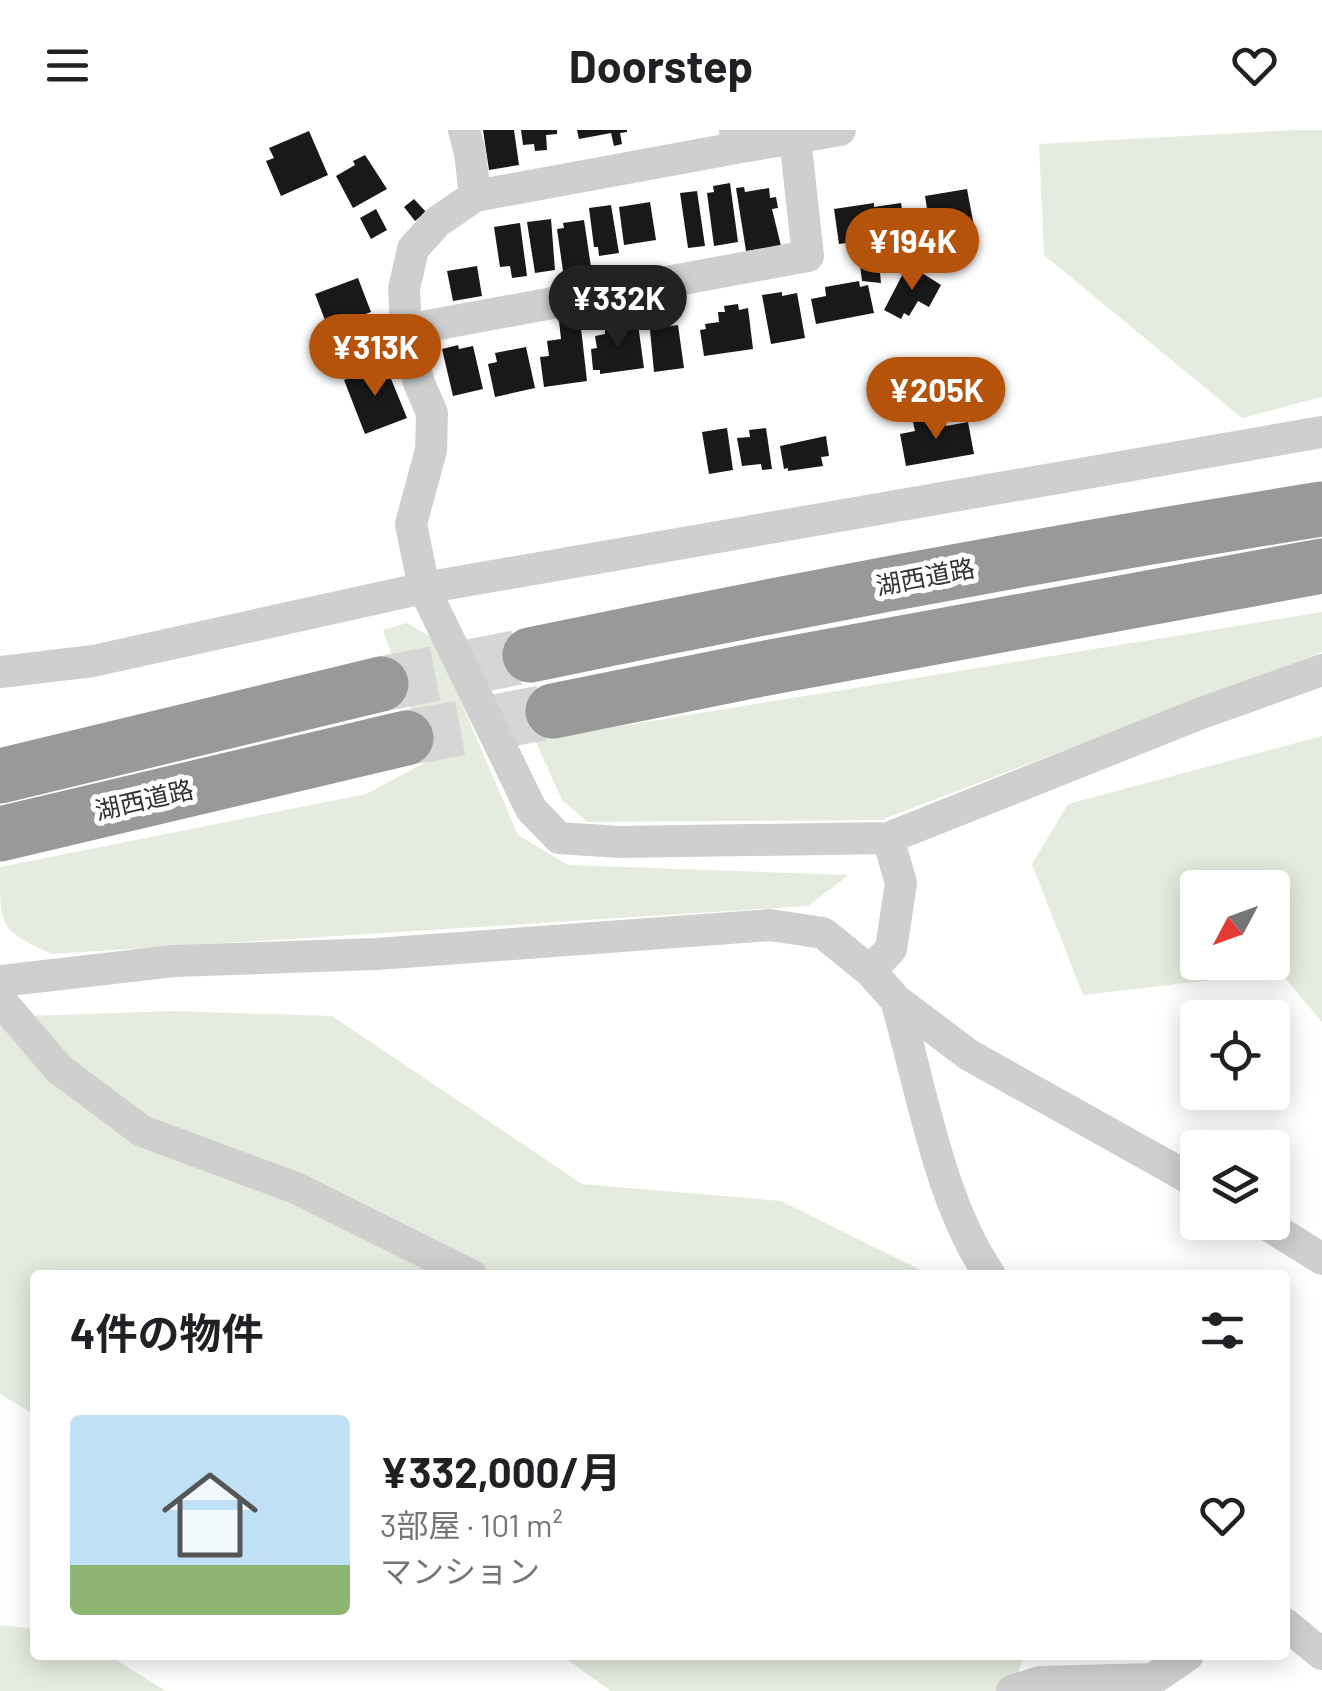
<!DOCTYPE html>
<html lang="ja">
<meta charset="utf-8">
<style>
body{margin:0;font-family:Barlow,"Noto Sans JP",sans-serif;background:#f6f6f6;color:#202124;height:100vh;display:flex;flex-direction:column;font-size:38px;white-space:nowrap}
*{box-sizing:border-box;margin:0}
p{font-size:32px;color:#757577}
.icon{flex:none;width:55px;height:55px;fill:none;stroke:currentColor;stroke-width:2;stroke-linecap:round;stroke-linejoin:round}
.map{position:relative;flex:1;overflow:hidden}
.panel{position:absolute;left:30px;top:1140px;width:1260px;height:390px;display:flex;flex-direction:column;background:#fff;border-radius:10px;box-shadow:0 5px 25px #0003}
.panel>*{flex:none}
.needle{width:65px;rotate:229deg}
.fabs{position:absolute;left:1180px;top:740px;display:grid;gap:20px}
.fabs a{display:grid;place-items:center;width:110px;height:110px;border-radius:10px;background:#fff;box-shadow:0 5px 25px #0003;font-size:50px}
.price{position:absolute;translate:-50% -85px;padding:0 22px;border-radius:35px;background:#b45309;color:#fff;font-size:32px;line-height:65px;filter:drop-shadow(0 2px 5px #0008)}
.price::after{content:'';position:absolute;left:50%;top:60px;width:30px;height:22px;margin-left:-15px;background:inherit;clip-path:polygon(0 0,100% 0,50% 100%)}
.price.current{background:#222;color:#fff}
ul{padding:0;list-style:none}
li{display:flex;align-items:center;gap:30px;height:250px;padding:0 40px}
li span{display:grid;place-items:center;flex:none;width:280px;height:200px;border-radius:10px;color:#555}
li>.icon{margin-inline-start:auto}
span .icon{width:120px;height:120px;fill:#fffc;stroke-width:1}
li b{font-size:42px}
h2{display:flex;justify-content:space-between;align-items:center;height:120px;padding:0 40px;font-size:42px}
header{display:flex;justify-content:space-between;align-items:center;height:130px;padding:0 40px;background:#fff;font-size:45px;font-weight:700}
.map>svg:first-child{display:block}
</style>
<header><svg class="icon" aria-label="menu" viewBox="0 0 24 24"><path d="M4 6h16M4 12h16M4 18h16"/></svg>Doorstep<svg class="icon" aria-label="heart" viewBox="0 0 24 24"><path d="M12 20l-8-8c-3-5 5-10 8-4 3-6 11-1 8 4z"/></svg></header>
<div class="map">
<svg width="1322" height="1561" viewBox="0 0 1322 1561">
<rect width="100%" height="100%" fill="#fff"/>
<path fill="#e5ebde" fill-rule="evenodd" d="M1295,0h27v267l-80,21 -198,-163 -5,-111z
M1322,482v40l-441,168 -294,2 -25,-22 -27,-60z
M407,493l27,16 84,196 50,30 281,10 -41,31 -756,48c-52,-24 -52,-25 -52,-87l366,-73 62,-33 -45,-131z
M1322,606v286l-42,-50 -197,23 -51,-131 36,-60zM1198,758h74v74h-74z
M172,881l160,5 250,168 199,17 150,74h-896v140l-35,-21v-377z
M0,1495l35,4v26h73l58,36h-166z
M561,1525h463l-12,36h-401z"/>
<path fill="#191919" d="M483,0h31l5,35 -30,5z
M521,0h36v4l-11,1 1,15 -12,1 -1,-7 -11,1z
M577,0h50v2l-7,1 2,11 -8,2 -3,-13 -32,6z
M309,1l19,44 -47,21 -15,-35 8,-3 -5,-10z
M365,25l22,34 -34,19 -17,-32 19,-11 -2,-4z
M730,53l8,59 -24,4 -7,-53 7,-1 -1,-6z
M744,57l1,5 24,-4 1,10 6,-1 2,11 -6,1 9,37 -35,5 -10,-63z
M967,59l7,37 -43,8 -6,-38z
M697,61l8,55 -17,2 -8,-55z
M414,69l12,13 -11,9 -11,-14z
M650,72l6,38 -32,5 -5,-38z
M874,73v4l27,-4 5,32 -67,9 -5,-35z
M611,75l8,48 -20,3 -1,-9h-4l-5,-39z
M376,79l11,21 -16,9 -11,-21z
M551,89l4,51 -20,3 -8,-51z
M584,90l7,47 -9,1 2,11 -6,1 -2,-11 -13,2 -6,-42 7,-1 -1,-5z
M520,93l7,53 -15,2 -2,-12 -10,1 -6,-40z
M951,108l1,7 -13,2 -1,-8z
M879,133l2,20 -19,-2 -2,-16z
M908,134l33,21 -12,22 -11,-6 -9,15 -5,-3 -3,6 -17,-9z
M477,136l5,30 -29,5 -6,-30z
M358,148l13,34 -43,16 -13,-34z
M859,151l1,6 8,-2 6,28 -58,11 -5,-25 15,-3 -1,-9z
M782,162v4l15,-3 8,45 -34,6 -9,-49z
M738,174l1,6 9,-2 5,41 -49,7 -4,-26 6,-1 -1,-5 14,-2 -1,-10h7l-1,-6z
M580,189l7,62 -43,6 -4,-30 9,-1 -2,-15 14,-2 -2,-18z
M649,190h6l1,8 22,-3 6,43 -30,4z
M638,194l6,44 -44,6v-4h-7l-2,-21 6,-1 -2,-12 10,-2v-5z
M458,215l1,4 14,-3 10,43 -30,7 -11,-47z
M526,217l9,41 -40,9 -7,-33 9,-2 -2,-9z
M385,234l22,54 -42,16 -21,-54z
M944,286l2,10 22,-4 6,32 -68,12 -6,-32 15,-3 -2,-9z
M727,298l6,42 -24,4 -7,-42z
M766,298l6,41 -10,1 -1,-6 -19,2 -5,-28 13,-1 -1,-7z
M826,306l3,20 -8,1 2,9 -35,5v-3l-4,1 -4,-23z"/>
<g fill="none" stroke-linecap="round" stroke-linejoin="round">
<path stroke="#d6d6d6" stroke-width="55" stroke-dasharray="55 28" stroke-linecap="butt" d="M381,554l149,-29
M406,608l147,-27"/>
<path stroke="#cfcfcf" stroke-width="32" d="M464,0l6,23 5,43 -38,26 -24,27 -9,40 2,41 13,53 13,30 -1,37 -20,74 13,64 107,221 28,29 61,4 268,-4 311,-124 123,-44
M736,18l104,-18
M475,66l261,-48 -1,-18
M406,200l402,-74 -13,-118
M0,542l93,-11 331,-73 898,-156
M870,841l21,-22 10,-66 -13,-45
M0,851l174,-20 203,-7 393,-29 53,8 47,38 26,29 73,55 229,128
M0,870l59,69 83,62 154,57 175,87
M896,870c25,87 43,201 94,275
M1263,1092l59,37
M1285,1494l37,30
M1012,1561l28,-9 113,-3 35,-24"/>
<path stroke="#999" stroke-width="55" d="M530,525c263,-55 527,-104 792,-146
M553,581l208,-42 561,-103
M0,646l381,-92
M0,704l406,-96"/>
</g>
<g text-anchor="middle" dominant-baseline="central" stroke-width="10" stroke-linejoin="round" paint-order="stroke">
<g font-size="25" fill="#323232" stroke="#fff">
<text transform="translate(925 446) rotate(-11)">湖西道路</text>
<text transform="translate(144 669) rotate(-13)">湖西道路</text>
</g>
</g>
</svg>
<div class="fabs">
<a><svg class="needle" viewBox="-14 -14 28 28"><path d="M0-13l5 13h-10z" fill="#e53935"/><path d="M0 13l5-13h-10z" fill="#757577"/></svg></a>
<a><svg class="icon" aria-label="locate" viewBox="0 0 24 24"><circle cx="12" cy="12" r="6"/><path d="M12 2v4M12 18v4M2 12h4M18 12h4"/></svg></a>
<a><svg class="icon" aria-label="layers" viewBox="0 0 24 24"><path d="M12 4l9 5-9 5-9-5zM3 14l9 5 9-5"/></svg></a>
</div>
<b class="price" style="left:912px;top:163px">¥194K</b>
<b class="price current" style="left:618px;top:220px">¥332K</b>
<b class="price" style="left:375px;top:269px">¥313K</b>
<b class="price" style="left:936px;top:312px">¥205K</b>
<section class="panel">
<h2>4件の物件<svg class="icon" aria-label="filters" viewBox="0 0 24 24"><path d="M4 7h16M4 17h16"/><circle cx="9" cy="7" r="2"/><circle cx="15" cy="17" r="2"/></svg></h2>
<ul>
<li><span style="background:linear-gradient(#bfe0f5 75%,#8fb573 0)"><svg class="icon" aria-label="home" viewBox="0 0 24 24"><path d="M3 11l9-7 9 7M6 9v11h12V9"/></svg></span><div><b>¥332,000/月</b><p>3部屋 · 101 m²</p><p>マンション</p></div><svg class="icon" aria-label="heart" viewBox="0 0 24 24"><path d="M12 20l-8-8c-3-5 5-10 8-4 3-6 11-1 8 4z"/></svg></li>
</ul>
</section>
</div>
